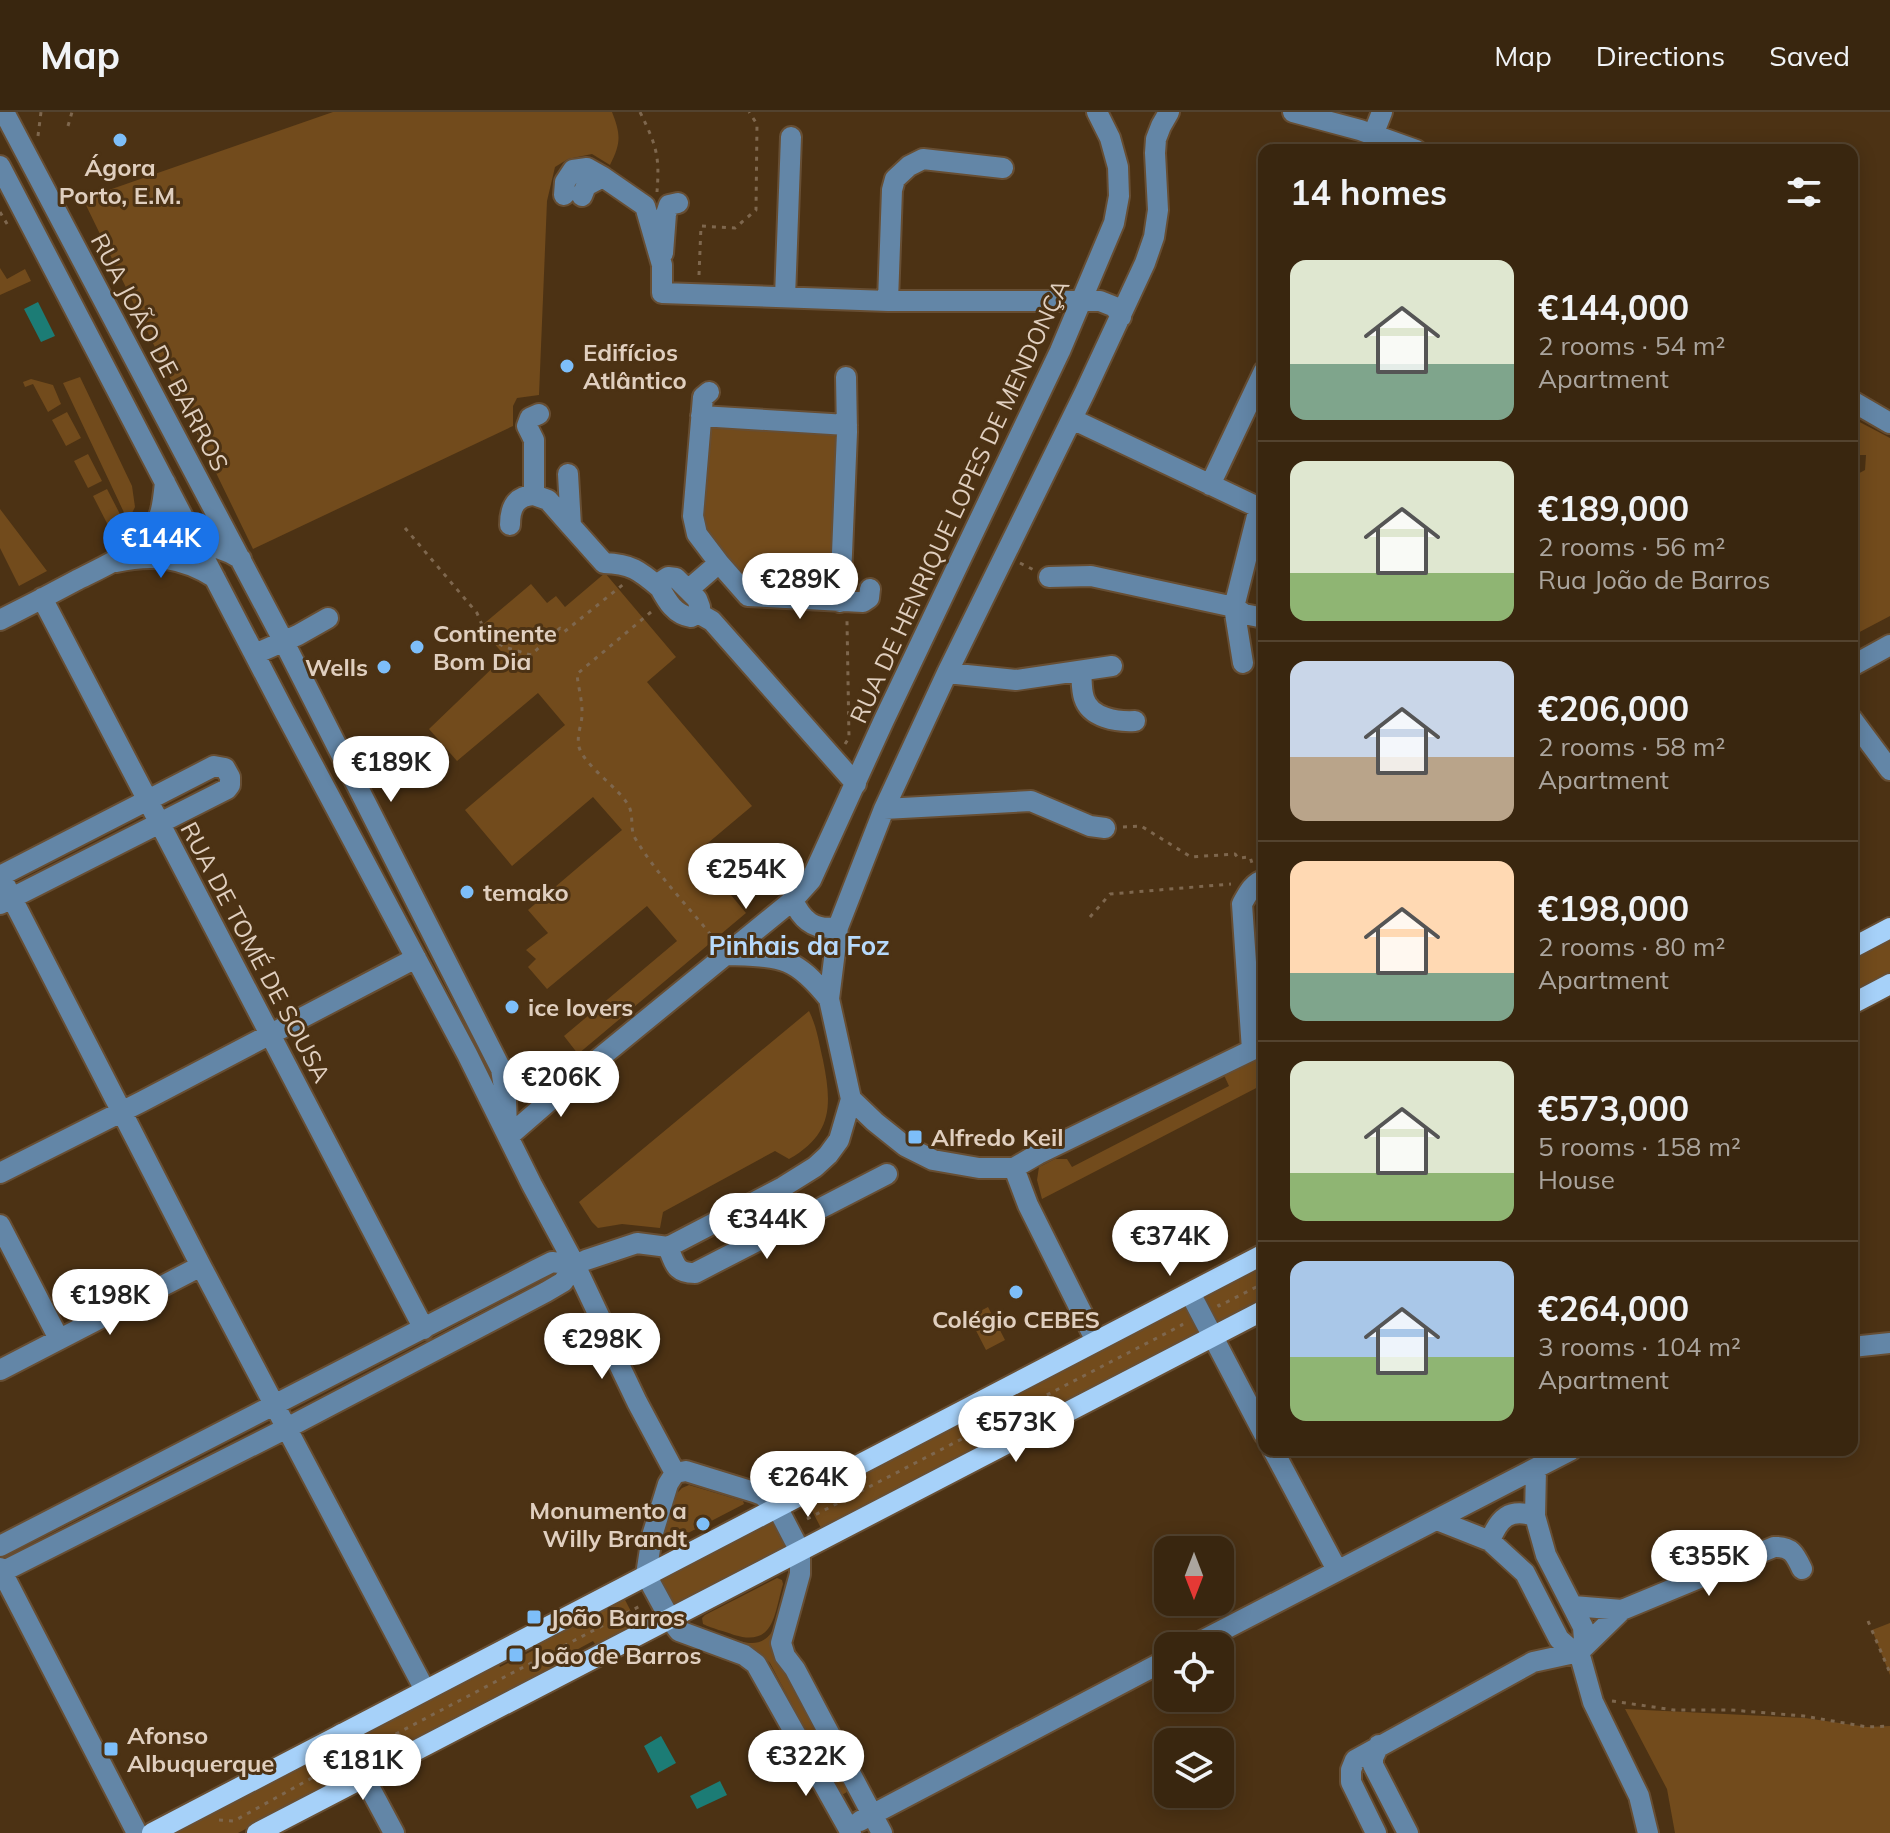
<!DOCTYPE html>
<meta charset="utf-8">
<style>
body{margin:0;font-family:Mulish,sans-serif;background:#402e18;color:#f1f3f6;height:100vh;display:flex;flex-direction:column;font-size:30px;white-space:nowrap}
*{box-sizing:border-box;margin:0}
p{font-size:26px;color:#aba59e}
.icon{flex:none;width:44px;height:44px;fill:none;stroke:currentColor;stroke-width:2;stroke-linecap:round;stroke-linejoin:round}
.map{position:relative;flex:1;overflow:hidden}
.panel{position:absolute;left:1258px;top:32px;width:600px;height:1312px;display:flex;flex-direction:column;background:#39260f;border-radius:16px;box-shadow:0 4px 20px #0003,0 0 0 2px #53432f}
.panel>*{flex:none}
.needle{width:52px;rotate:180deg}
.buttons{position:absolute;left:1154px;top:1424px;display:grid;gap:16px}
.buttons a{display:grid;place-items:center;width:80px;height:80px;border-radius:16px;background:#39260f;box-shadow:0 4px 20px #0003,0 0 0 2px #53432f;font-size:40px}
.price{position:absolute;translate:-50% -68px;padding:0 18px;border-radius:28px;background:#fff;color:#222;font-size:26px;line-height:52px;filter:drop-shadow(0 2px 4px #0008)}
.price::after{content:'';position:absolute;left:50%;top:48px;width:24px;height:18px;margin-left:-12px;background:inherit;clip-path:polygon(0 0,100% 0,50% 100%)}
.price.selected{background:#1a73e8;color:#fff}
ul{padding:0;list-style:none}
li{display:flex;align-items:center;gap:24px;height:200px;padding:0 32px}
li+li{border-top:2px solid #53432f}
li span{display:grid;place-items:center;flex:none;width:224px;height:160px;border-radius:16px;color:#555}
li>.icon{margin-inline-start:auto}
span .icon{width:96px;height:96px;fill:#fffc;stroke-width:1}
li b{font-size:34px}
h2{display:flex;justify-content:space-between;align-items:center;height:96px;padding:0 32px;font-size:34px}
header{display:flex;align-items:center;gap:48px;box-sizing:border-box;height:112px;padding:0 40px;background:#39260f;border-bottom:2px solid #53432f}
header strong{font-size:38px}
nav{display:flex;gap:44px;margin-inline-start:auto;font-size:28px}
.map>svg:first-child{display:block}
</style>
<header>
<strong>Map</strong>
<nav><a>Map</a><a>Directions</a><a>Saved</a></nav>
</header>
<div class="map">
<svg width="1890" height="1721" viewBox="0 0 1890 1721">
<rect width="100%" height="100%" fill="#4c3214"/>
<path fill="#724b1c" d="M333,0h279c9,23 9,31 -2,53l-18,-11 -24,5 -13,8 -8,34 -8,194 -22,3 -4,8v20l-260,123 -170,-350z
M0,156l7,11 18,-10 6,12 -31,14z
M80,265l52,109 3,21 -7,14 -65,-138z
M31,267l22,6 8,19 -13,8 -15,-28 -8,3 -2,-5z
M67,300l14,26 -15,8 -14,-26z
M1852,306l38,20v178l-38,20v-159l13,-7 1,-15h-14z
M717,312l121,6 -4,155 -6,5 -81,-3 -45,-56 9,-103z
M88,342l14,27 -14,7 -14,-27z
M107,377l14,27 -9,17 -19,-37z
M0,397l47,62 -28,15 -19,-38z
M605,461l71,84 -29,25 105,124 -56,47 50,60 -168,141 -14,-18 113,-95 -30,-35 -100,83 -19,-22 8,-8 -10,-9 22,-17 -20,-23 94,-80 -29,-33 -81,69 -47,-56 100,-85 -27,-32 -81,68 -28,-32 76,-73 -25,-29 51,-43 16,19 9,-7 9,11z
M1890,825v38l-38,20v-38z
M809,899c8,16 10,32 14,49 9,45 10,74 -34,99l-14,-8 -112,61 -3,16 -38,-4 -24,4 -6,-6 -13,-20z
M1264,940v32l-222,115 -5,-19 2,-13 16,-8h12l5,8 157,-81 -6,-13z
M1264,1152v36l-45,24 -15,-29z
M1185,1192l15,29 -378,197 -15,-29z
M988,1195l17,33 -19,10 -17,-33z
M689,1373l54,16 1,3 -83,43 -1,-4 17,-50 5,-5z
M773,1407l15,29 -114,59 -15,-30z
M777,1466l5,2 1,4c-9,30 -8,63 -49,51 -10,-4 -21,-6 -31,-11l-1,-6 3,-3z
M623,1484l15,29 -41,22 -4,-6 -37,20 3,6 -191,99 -14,-28 143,-77 3,6 36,-18 2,-2 -3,-6z
M1890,1511v52l-18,-45z
M775,1514l2,33 70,133 -7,4 -70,-133 -15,-14 -15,-8c16,5 28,1 35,-15z
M1625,1597l180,9 62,9 23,-1v107h-215l-8,-44z
M332,1638c11,5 18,16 14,27l-108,56h-66z"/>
<path fill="#1c7c75" d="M38,190l17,34 -14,6 -17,-33z
M661,1624l15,27 -18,10 -14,-27z
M720,1669l7,14 -30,14 -7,-13z"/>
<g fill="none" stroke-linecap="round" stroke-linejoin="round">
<g stroke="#674e33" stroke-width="24">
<path id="minor" d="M4,0l280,530 217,427 5,31 1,28
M1293,0l67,18 56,20
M1373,23l9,-23
M0,54l284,545 183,343 65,131 43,80 27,57 12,32 23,48 38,71
M564,83l1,-13 8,-12 14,-2 16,9 42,29 17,59v28l226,8h212l15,6 6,10
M582,84l4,-10 17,-9
M663,141l3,-39 3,-9 9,-2
M785,185l6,-160
M888,189l4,-111 3,-11 14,-13 14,-7 80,9
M709,280l-6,5 -10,119 4,18 22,29
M1852,289l38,22
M539,302l-9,4 -3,8 7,14v55l14,5 23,26
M701,304l146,9
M1072,307l192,91
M568,362l3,52 33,37c27,1 35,7 56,25
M1210,373l54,-114
M510,413c0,-18 6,-29 24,-30
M139,431c37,-3 70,-4 102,16
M116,450c36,-8 67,-5 99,16
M668,465l8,1 21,21 3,8 -2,6 -7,4c-16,-2 -24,-16 -31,-29l2,-7z
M1049,465l42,-1 143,31 10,7 20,4
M689,477l30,-26 29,33 115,6 6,-4 1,-9
M42,486l382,731
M840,490l7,-170 -1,-55
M698,501l14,8 144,163
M0,508c26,-13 51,-26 77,-40 24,-12 54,-25 72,-46 13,-15 14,-33 16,-52
M255,542l43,-19 30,-17
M1243,551l-9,-56 25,-99
M1852,554l38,-21
M1081,559c1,8 0,18 3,27 6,20 33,24 51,23
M947,561l69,7 96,-14
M1852,607l38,51
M884,697l147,-8 59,25 15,2
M0,763l201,391 224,424
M0,764l214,-110 11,2 5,9v8l-3,4 -227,115
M793,788c9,21 22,31 45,27
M727,843c54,2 67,0 102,44
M1252,938l-10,-146c5,-9 11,-22 22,-24
M501,957c28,7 55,5 84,1
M851,987l24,23 30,24 28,14 46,8h35l24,-14 214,-104 12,-8
M509,1024l76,-66 208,-170 18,-20 73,-160 176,-369 54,-128 5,-27 -1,-29 -8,-29 -13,-26
M1014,1056l14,37 68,136
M0,1061l141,-71 275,-144
M0,1113l59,114
M668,1135c7,17 7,26 27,26l192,-99
M1190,1181l74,141
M1852,1235l38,-4
M0,1258l201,-104
M1273,1338l64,120
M675,1361l11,-2 68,21 8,3 15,12 23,44v23l-19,69 4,13 10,13 87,164
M675,1361l-7,11 -16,52 -6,39 24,44 9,12 65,24 12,9 95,169
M1437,1408l53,21 35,32 34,66 9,8 11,5 5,-12 -1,-13 -37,-72 -11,-39 1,-47
M1490,1429c9,-23 19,-33 45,-25
M0,1434l536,-276 16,-8 23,3
M0,1456l137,265
M2,1460l285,-144 259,-136 17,-10 12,-17 11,-5 51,-17 31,4 115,-60 32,-20 13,-12 11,-15 12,-41 -22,-100 9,-72 46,-118 63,-136 138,-281 60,-129 9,-26 4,-27 -3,-57 1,-14 5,-13 8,-14
M1573,1494l49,4
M1192,1534l379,-196
M1579,1540l43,-42 152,-63c17,-1 21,7 28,22
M1579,1540l14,50 46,94 9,37
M341,1622l53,99
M1379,1633l-6,13v7l35,68
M860,1709l308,-162
M1376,1721l-25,-51v-12l4,-10 178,-98 46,-10"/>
</g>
<g stroke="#674e33" stroke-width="24">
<path id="major" d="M1852,836l38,-20
M1852,892l38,-20
M152,1721l1112,-579
M257,1721l1007,-523"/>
</g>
<path stroke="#7e674e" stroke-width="3" stroke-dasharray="4 6" stroke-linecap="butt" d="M640,0c16,33 20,43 17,80
M68,14l4,-14
M38,24l3,-24
M0,100l10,17
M699,163l2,-49 34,2 21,-18 1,-86 -8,-12
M405,416l72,85c12,32 24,33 54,42l29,-27 4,4 61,-49
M1020,451l14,7
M651,500l-74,62c1,12 5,25 5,37 1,12 -6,23 -3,36 5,18 37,39 48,56 8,11 2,24 8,35 22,37 53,68 80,102
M845,632l4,-6 -2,-117
M1123,715l18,-1 50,31 44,-3 3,4 12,-1 3,9
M1090,805l20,-23 121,-10
M1218,1192l1,2 45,-23
M807,1407l375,-194 -3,-5
M1868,1509l22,52
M1612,1589l62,9h57l73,6 63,11 23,-1
M369,1636l273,-143
M219,1708l15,1 103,-57"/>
<use href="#minor" stroke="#6386a7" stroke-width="20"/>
<use href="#major" stroke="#a6d1f9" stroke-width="20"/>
</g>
<g fill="#7dbef9" stroke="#4c3214" stroke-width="3">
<circle cx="120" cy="28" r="8"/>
<circle cx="567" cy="254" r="8"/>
<circle cx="417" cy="535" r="8"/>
<circle cx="384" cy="555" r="8"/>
<circle cx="467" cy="780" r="8"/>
<circle cx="512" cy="895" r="8"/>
<rect x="907" y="1017" width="16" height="16" rx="4"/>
<circle cx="1016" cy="1180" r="8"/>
<circle cx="703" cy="1412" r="8"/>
<rect x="526" y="1497" width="16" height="16" rx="4"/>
<rect x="508" y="1535" width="16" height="16" rx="4"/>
<rect x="103" y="1629" width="16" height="16" rx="4"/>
</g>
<g text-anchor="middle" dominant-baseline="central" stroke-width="6" stroke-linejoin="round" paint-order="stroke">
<g font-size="24" font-weight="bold" fill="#e0cfbf" stroke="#4c3214" text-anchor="start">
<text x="120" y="55" text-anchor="middle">Ágora<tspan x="120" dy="28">Porto, E.M.</tspan></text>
<text x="583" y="240">Edifícios<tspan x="583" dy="28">Atlântico</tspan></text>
<text x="433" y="521">Continente<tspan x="433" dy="28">Bom Dia</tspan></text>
<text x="368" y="555" text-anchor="end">Wells</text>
<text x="483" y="780">temako</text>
<text x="528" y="895">ice lovers</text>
<text x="931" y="1025">Alfredo Keil</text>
<text x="1016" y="1207" text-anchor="middle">Colégio CEBES</text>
<text x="687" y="1398" text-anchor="end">Monumento a<tspan x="687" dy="28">Willy Brandt</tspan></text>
<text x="550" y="1505">João Barros</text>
<text x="532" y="1543">João de Barros</text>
<text x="127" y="1623">Afonso<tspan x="127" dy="28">Albuquerque</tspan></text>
</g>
<g font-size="24" fill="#e0cfbf" stroke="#4c3214">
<text transform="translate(160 240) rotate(62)">RUA JOÃO DE BARROS</text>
<text transform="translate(959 389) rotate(-65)">RUA DE HENRIQUE LOPES DE MENDONÇA</text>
<text transform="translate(256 840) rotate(62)">RUA DE TOMÉ DE SOUSA</text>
</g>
<g font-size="26" font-weight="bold" fill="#b7dafc" stroke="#4c3214">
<text x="799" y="833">Pinhais da Foz</text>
</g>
</g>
</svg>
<div class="buttons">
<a><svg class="needle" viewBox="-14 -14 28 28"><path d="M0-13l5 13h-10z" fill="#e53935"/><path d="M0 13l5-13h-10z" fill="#aba59e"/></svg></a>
<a><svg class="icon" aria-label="locate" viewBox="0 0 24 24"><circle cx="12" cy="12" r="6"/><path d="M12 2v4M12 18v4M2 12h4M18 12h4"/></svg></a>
<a><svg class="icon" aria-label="layers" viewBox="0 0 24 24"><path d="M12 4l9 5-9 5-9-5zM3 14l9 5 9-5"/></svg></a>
</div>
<b class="price selected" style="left:161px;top:468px">€144K</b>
<b class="price" style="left:800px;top:509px">€289K</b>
<b class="price" style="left:391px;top:692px">€189K</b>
<b class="price" style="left:746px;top:799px">€254K</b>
<b class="price" style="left:561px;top:1007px">€206K</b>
<b class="price" style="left:767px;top:1149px">€344K</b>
<b class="price" style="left:1170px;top:1166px">€374K</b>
<b class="price" style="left:110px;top:1225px">€198K</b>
<b class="price" style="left:602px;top:1269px">€298K</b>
<b class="price" style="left:1016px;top:1352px">€573K</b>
<b class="price" style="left:808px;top:1407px">€264K</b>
<b class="price" style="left:1709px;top:1486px">€355K</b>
<b class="price" style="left:806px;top:1686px">€322K</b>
<b class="price" style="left:363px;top:1690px">€181K</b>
<section class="panel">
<h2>14 homes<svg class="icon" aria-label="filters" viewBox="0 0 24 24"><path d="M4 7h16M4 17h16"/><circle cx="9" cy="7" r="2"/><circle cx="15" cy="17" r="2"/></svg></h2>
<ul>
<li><span style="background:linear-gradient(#dfe7d0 65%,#7fa58c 0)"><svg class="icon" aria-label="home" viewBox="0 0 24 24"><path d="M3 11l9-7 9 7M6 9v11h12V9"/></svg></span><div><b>€144,000</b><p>2 rooms · 54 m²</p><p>Apartment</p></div></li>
<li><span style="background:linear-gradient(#dfe7d0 70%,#8fb573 0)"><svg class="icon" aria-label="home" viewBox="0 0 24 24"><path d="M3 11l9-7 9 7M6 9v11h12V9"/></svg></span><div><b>€189,000</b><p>2 rooms · 56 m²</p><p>Rua João de Barros</p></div></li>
<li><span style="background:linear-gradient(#c9d6e8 60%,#b9a48a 0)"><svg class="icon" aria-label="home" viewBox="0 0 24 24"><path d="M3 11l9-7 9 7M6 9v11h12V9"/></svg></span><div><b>€206,000</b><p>2 rooms · 58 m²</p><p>Apartment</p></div></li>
<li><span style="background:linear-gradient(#ffd9b3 70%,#7fa58c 0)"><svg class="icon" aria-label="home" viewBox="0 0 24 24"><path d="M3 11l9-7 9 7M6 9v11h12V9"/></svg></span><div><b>€198,000</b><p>2 rooms · 80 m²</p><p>Apartment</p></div></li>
<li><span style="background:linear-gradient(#dfe7d0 70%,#8fb573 0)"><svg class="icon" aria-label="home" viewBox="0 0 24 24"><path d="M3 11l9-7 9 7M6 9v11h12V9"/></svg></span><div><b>€573,000</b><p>5 rooms · 158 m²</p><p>House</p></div></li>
<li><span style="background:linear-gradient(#a9c7e8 60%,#8fb573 0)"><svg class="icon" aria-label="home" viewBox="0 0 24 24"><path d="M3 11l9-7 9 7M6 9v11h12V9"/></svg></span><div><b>€264,000</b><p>3 rooms · 104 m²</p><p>Apartment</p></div></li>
</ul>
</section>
</div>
